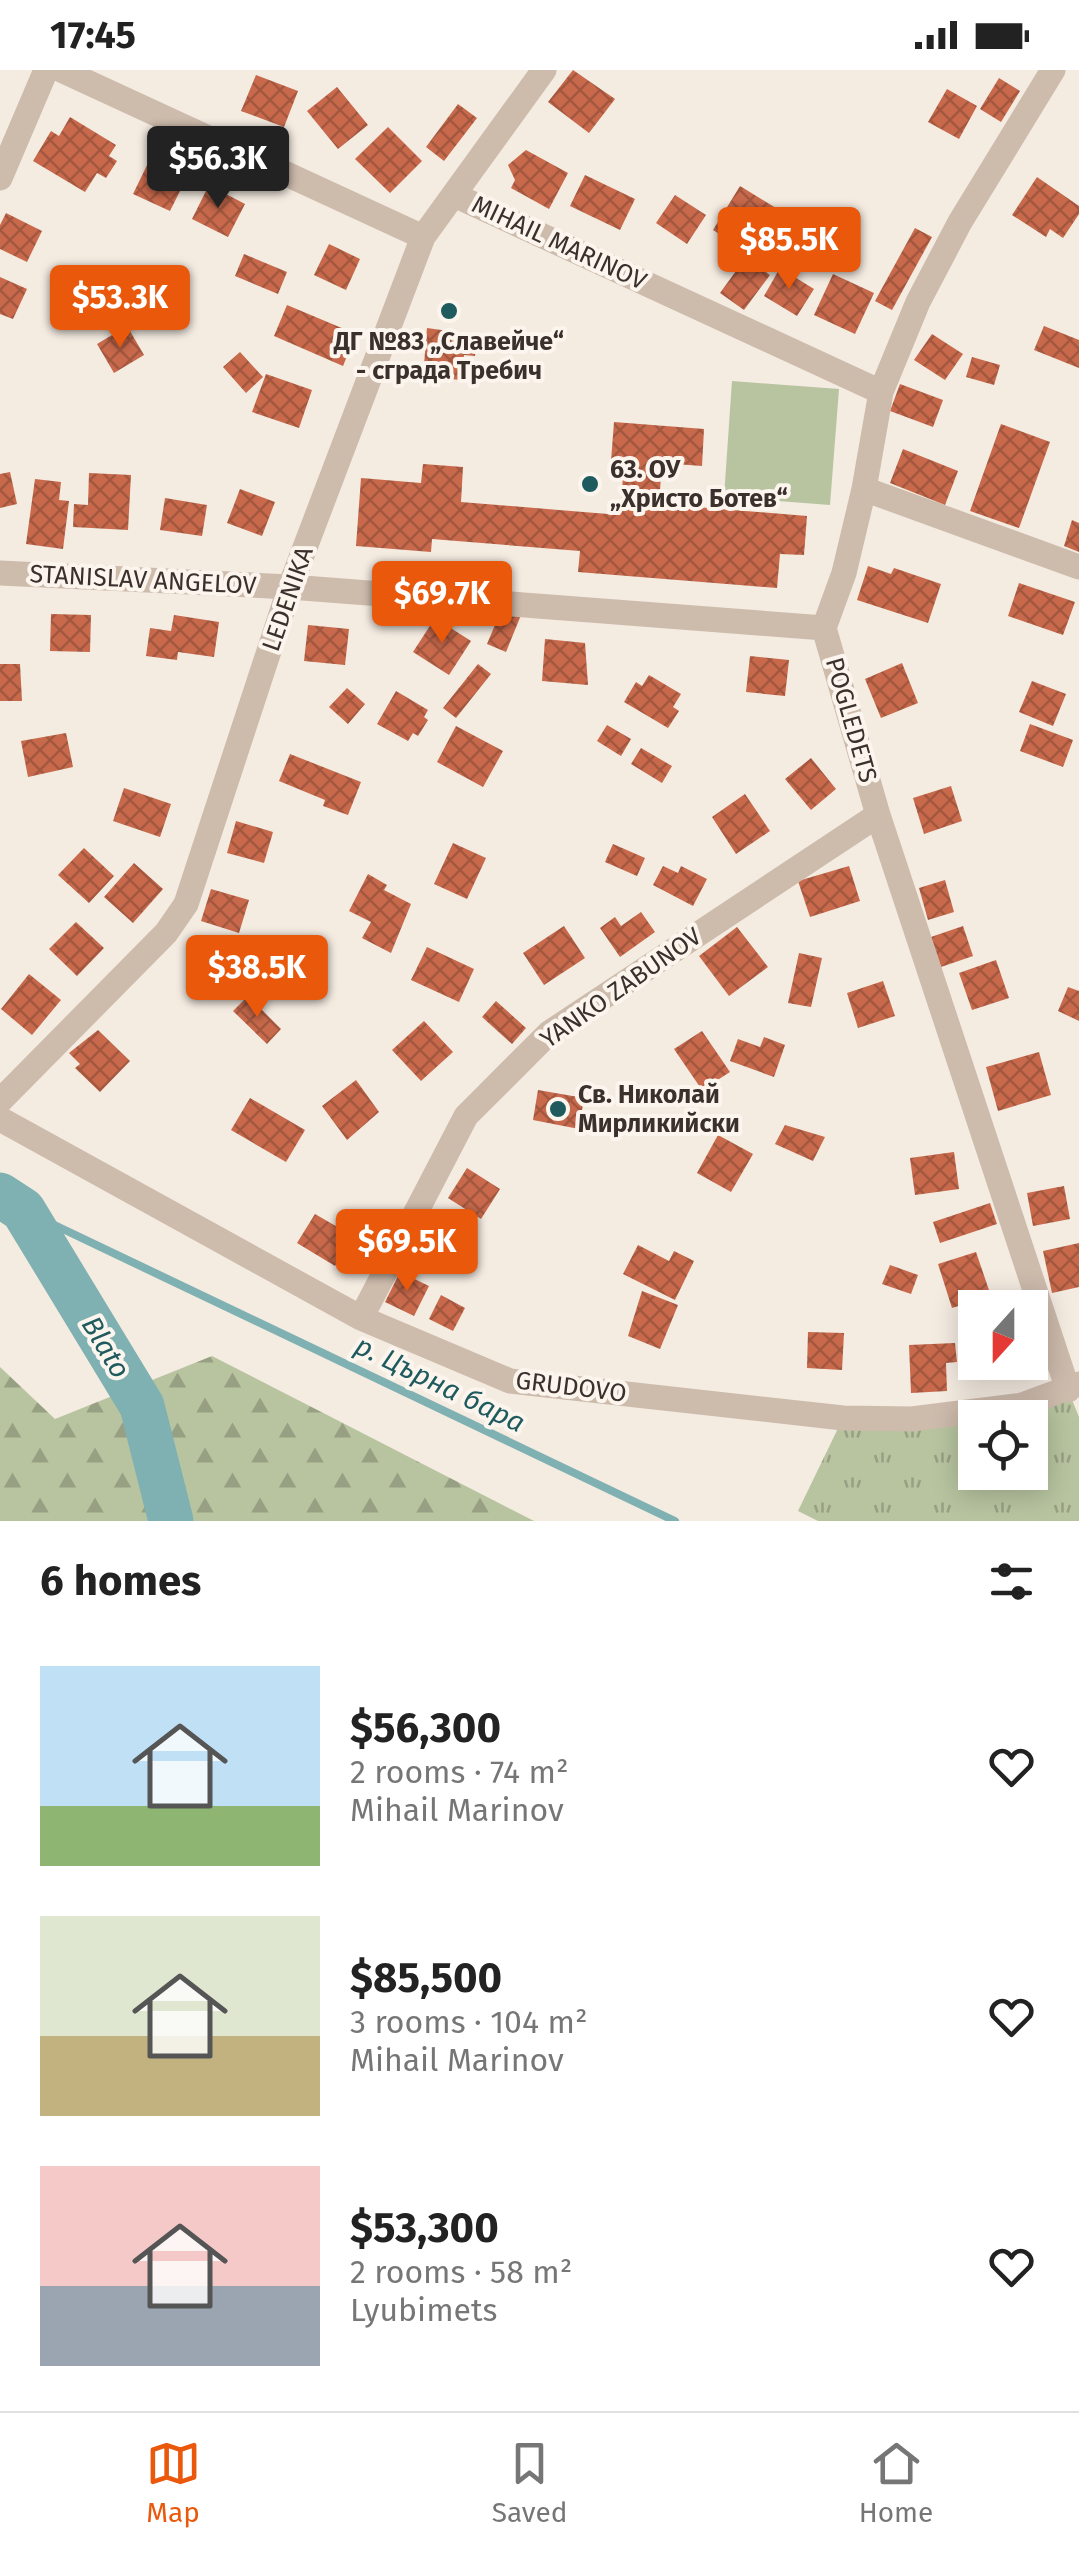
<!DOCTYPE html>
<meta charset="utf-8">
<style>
body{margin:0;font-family:"Fira Sans",sans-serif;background:#f2f2f2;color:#222;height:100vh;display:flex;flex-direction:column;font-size:38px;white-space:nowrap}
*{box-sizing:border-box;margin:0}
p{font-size:32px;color:#767676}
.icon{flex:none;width:55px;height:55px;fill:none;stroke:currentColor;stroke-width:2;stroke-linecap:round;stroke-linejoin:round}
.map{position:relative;height:1451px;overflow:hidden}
.panel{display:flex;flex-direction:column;background:#fff;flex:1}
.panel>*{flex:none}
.needle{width:65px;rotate:201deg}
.controls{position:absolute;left:958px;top:1220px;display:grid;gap:20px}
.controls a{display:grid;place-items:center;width:90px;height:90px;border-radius:0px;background:#fff;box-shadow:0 5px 25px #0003;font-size:50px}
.price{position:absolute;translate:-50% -85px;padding:0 22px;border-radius:10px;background:#ea580c;color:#fff;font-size:32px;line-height:65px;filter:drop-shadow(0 2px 5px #0008)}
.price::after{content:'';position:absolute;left:50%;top:60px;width:30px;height:22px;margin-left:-15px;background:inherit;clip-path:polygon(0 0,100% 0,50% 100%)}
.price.on{background:#222;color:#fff}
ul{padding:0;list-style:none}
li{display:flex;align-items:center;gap:30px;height:250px;padding:0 40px}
li span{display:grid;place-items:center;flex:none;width:280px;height:200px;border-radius:0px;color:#555}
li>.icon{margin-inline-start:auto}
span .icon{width:120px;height:120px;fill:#fffc;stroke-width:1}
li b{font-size:42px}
h2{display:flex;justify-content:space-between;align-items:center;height:120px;padding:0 40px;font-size:42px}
.status{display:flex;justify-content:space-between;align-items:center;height:70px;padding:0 50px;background:#fff;direction:ltr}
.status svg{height:28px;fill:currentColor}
.dock{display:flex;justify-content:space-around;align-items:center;height:140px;border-top:2px solid #e0e0e0;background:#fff;font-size:28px;color:#767676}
.dock a{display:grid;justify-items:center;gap:5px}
.dock .on{color:#ea580c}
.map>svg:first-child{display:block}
</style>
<div class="status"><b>17:45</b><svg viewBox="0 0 49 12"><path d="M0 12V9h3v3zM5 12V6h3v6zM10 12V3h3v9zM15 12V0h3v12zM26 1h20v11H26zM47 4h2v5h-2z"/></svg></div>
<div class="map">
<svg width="1079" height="1451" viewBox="0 0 1079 1451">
<defs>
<pattern id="grass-tufts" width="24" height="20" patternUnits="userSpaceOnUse" patternTransform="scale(2.5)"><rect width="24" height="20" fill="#b8c4a0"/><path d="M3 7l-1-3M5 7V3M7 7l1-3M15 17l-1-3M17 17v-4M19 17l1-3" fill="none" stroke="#97a083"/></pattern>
<pattern id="forest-firs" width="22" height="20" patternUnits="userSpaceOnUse" patternTransform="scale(2.5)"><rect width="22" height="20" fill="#b8c4a0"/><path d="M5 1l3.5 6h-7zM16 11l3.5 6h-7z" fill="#97a083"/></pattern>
<pattern id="building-cross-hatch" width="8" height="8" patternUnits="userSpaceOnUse" patternTransform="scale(2.5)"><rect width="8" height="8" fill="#c8694b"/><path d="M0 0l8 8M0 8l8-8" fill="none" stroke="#a4573f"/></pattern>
</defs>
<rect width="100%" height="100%" fill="#f4ebe1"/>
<path fill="url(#grass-tufts)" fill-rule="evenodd" d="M1068,1320l11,27v104h-261l-20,-10 45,-93zM975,1348h55v54h-55z"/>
<path fill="url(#forest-firs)" d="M212,1286l322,165h-534v-154l55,52z"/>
<path fill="#b8c4a0" d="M732,311l107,8 -9,116 -106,-8z"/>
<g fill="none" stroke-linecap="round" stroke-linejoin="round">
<path stroke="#7fb0b2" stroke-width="8" d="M23,1140l652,311"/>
<path stroke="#7fb0b2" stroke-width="45" d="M0,1125l23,15 119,196 29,115"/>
</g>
<path fill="url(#building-cross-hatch)" d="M573,0l42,29 -26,34 -41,-31z
M256,5l42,16 -14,36 -43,-16z
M999,8l21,13 -19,31 -21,-13z
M337,17l31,38 -30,24 -31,-38z
M947,19l30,17 -18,33 -31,-17z
M458,34l19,14 -33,43 -18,-14z
M70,47l46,28 -7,11 8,5 -11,17 -9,-5 -12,19 -52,-31 18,-30 8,5z
M388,57l34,34 -32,32 -35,-34z
M526,80l42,23 -19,36 -38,-21 4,-8 -7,-15z
M152,85l37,18 -19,38 -37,-17z
M585,105l50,24 -15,31 -50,-24z
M1037,107l42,29v8l-16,24 -13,-9 -4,8 -34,-22z
M209,115l36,19 -17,33 -36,-18z
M740,116l36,22 -27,44 -36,-22z
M675,125l31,20 -19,29 -31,-21z
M6,143l36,18 -15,31 -27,-13v-24z
M915,158l17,9 -40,73 -17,-9z
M329,174l31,15 -14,31 -32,-15z
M244,184l43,18 -9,22 -43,-18z
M746,187l24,18 -26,35 -24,-17z
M780,198l34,21 -17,27 -33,-20z
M833,204l41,19 -19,41 -41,-19z
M0,207l27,12 -14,30 -13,-5z
M287,235l69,29 -13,32 -69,-30z
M127,256l17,29 -30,18 -17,-29z
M1044,256l35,14v28l-45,-18z
M427,258l50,7 -2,21 -11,-1 -2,25 -39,-3z
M932,264l31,20 -18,26 -31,-20z
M240,282l23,25 -17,16 -23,-26z
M972,287l28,8 -6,20 -28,-8z
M266,304l46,16 -13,38 -47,-16z
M900,314l43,16 -10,27 -43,-16z
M614,352l90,7 -2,37 -40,-3 -3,41 148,12 -3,39 -24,-1 -3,34 -199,-16 2,-21 -148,-12 -1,13 -75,-6 5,-68 60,5 2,-19 40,3 -2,35 159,13 4,-52 -13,-2z
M1001,354l49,18 -31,86 -49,-17z
M903,379l55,22 -13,34 -55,-22z
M10,402l7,32 -17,4v-34z
M89,403l42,2 -3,55 -55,-3 1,-23 14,1z
M35,409l26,3 -2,18 10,1 -6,48 -37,-5z
M240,419l35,13 -13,34 -35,-13z
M165,428l42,7 -5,31 -42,-6z
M1072,450l7,3v29l-15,-6z
M868,496l23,8 3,-6 47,16 -13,39 -71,-23z
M1019,513l56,19 -12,33 -55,-19z
M502,538l19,7 -15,37 -19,-8z
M51,544l40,1 -1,37 -40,-1z
M174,545l45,7 -5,35 -36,-5 -1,8 -31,-4 4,-28 21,3z
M435,548l36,23 -22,34 -36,-23z
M308,555l41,4 -4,36 -41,-4z
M545,569l40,4 3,42 -46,-4z
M750,586l39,4 -4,36 -39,-4z
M902,593l16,40 -37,15 -16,-39z
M0,594h20l2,37h-22z
M478,594l13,10 -35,44 -13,-10z
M649,605l32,19 -8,13 6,4 -11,17 -44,-26 12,-20 6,4z
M1032,611l34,13 -13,32 -34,-14z
M347,618l18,16 -17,20 -19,-17z
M396,621l32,19 -4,7 4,3 -10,16 -5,-3 -5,8 -31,-17z
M1030,654l43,16 -10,27 -43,-16z
M607,655l24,14 -10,17 -24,-15z
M456,656l47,25 -20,36 -46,-25z
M66,663l7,34 -45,10 -7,-36z
M641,678l31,18 -10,17 -31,-19z
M290,684l71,28 -13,33 -25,-9 2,-6 -46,-19z
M811,688l25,31 -25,21 -26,-31z
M951,716l11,35 -38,13 -11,-36z
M124,718l47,16 -11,33 -47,-16z
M745,724l25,37 -34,23 -24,-37z
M236,751l37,11 -9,31 -37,-10z
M453,773l33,15 -19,41 -33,-15z
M613,774l32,14 -8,18 -32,-14z
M84,778l30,28 -25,27 -31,-28z
M134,793l29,26 -30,34 -29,-26z
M663,796l15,7 3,-7 26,13 -14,27 -40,-21z
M849,796l11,35 -50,16 -12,-36z
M368,804l19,11 -3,5 27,14 -20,49 -29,-15 9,-16 -22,-11z
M945,810l9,32 -26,8 -9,-32z
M211,819l38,11 -10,33 -38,-12z
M641,842l14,20 -35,25 -20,-29 15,-11 6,9z
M76,852l28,26 -27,28 -28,-27z
M564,856l21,32 -41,27 -21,-32z
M963,856l10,30 -32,11 -10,-30z
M737,857l31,40 -39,29 -30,-40z
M427,877l47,22 -15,33 -48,-22z
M799,883l23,5 -11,49 -23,-4z
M996,890l13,38 -37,12 -13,-37z
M29,904l32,26 -29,35 -31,-26z
M883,911l12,35 -37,12 -11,-35z
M1068,917l11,4v30l-21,-10z
M248,926l33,33 -14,15 -34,-33z
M496,931l30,27 -14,16 -30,-27z
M424,951l29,31 -32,29 -29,-31z
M98,960l32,31 -30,31 -25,-24 5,-4 -11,-11z
M702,961l28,41 -28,18 -28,-41z
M764,967l21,8 -11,32 -44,-16 8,-22 22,8z
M1039,982l12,43 -53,16 -12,-44z
M356,1010l23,32 -32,28 -25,-34z
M538,1020l46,8 -5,31 -46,-9z
M250,1028l55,32 -19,32 -55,-32z
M785,1055l40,12 -12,24 -38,-17z
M718,1065l35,19 -22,38 -34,-19z
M954,1082l5,37 -44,6 -5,-37z
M467,1098l33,21 -19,30 -33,-21z
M1064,1116l6,33 -37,7 -6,-33z
M990,1133l7,21 -57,19 -7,-21z
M315,1144l38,22 -18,30 -38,-23z
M433,1146l33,19 -18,31 -33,-20z
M1079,1173v44l-27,6 -9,-42z
M638,1175l31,16 5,-10 20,10 -19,39 -52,-26z
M976,1182l15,44 -39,12 -14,-44z
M890,1195l28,10 -7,19 -29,-10z
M400,1202l29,14 -15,30 -29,-14z
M642,1221l36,14 -18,44 -32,-13z
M441,1225l24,13 -12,23 -24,-12z
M808,1262l36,1 -2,37 -35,-2z
M955,1273l2,19 -11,1 1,28 -36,2 -2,-48z"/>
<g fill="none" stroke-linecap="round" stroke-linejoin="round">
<path stroke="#cdbbac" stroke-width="25" d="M61,0l362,167
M1053,0l-93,152 -42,80 -37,90 -17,97 -20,84 -20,55 54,187 190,575
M0,108l46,-108
M454,125l427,197
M864,419l215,78
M0,503l290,14 534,41
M0,1031l166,-168 20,-29 104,-317 133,-350 121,-167
M0,1049l361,199 149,63 333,37 69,1 110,-14 57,-21
M361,1248l105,-202 83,-83 329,-218"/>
</g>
<g fill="#1f5a5e" stroke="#fbf5ee" stroke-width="4">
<circle cx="449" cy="241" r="10"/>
<circle cx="590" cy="414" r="10"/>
<circle cx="558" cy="1039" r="10"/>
</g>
<g text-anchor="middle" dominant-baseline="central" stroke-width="8" stroke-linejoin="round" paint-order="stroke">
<g font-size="25" fill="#3b302b" stroke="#fbf5ee">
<text transform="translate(559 173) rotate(25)">MIHAIL MARINOV</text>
<text transform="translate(143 510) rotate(3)">STANISLAV ANGELOV</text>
<text transform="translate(288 529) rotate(-71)">LEDENIKA</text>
<text transform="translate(851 650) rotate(74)">POGLEDETS</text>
<text transform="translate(621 918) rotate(-35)">YANKO ZABUNOV</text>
<text transform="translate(571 1317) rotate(7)">GRUDOVO</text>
</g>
<g font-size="25" font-weight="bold" fill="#3b302b" stroke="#fbf5ee" text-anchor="start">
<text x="449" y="272" text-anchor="middle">ДГ №83 „Славейче“<tspan x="449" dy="29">- сграда Требич</tspan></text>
<text x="610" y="400">63. ОУ<tspan x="610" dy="29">„Христо Ботев“</tspan></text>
<text x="578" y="1025">Св. Николай<tspan x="578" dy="29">Мирликийски</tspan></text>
</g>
<g font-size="28" font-style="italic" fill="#1f5a5e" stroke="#fbf5ee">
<text transform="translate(106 1277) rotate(59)">Blato</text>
<text transform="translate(440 1314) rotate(26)">р. Църна бара</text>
</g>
</g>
</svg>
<div class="controls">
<a><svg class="needle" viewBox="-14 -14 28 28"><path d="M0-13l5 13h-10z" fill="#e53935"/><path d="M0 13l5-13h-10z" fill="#767676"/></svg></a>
<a><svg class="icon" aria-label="locate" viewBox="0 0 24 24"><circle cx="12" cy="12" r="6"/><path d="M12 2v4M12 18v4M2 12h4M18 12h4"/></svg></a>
</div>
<b class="price on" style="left:218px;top:141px">$56.3K</b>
<b class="price" style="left:789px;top:222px">$85.5K</b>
<b class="price" style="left:120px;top:280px">$53.3K</b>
<b class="price" style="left:442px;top:576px">$69.7K</b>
<b class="price" style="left:257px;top:950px">$38.5K</b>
<b class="price" style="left:407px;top:1224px">$69.5K</b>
</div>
<section class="panel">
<h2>6 homes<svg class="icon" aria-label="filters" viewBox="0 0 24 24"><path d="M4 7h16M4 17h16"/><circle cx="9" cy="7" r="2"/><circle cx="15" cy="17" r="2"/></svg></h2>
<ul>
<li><span style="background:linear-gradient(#bfe0f5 70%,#8fb573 0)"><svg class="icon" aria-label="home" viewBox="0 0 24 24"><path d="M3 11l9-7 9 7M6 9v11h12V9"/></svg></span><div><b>$56,300</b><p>2 rooms · 74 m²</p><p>Mihail Marinov</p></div><svg class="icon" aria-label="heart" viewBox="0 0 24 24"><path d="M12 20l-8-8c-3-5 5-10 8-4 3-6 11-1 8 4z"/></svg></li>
<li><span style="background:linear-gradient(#dfe7d0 60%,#c2b280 0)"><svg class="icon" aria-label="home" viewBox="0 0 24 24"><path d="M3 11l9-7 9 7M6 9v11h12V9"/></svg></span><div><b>$85,500</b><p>3 rooms · 104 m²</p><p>Mihail Marinov</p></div><svg class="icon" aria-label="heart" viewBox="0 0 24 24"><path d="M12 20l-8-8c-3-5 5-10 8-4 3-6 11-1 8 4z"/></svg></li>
<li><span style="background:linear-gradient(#f6c9c9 60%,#9aa5b1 0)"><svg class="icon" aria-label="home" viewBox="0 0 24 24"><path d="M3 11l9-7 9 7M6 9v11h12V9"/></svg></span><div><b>$53,300</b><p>2 rooms · 58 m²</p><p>Lyubimets</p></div><svg class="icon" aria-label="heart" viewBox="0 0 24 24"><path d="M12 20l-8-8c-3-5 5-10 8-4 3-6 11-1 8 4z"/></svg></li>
</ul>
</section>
<nav class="dock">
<a class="on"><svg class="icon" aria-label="map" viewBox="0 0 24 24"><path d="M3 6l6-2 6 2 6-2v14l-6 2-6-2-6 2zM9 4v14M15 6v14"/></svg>Map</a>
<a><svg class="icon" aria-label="saved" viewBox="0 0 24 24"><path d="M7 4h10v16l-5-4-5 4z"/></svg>Saved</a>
<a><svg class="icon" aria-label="home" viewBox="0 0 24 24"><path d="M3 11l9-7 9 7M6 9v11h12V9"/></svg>Home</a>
</nav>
